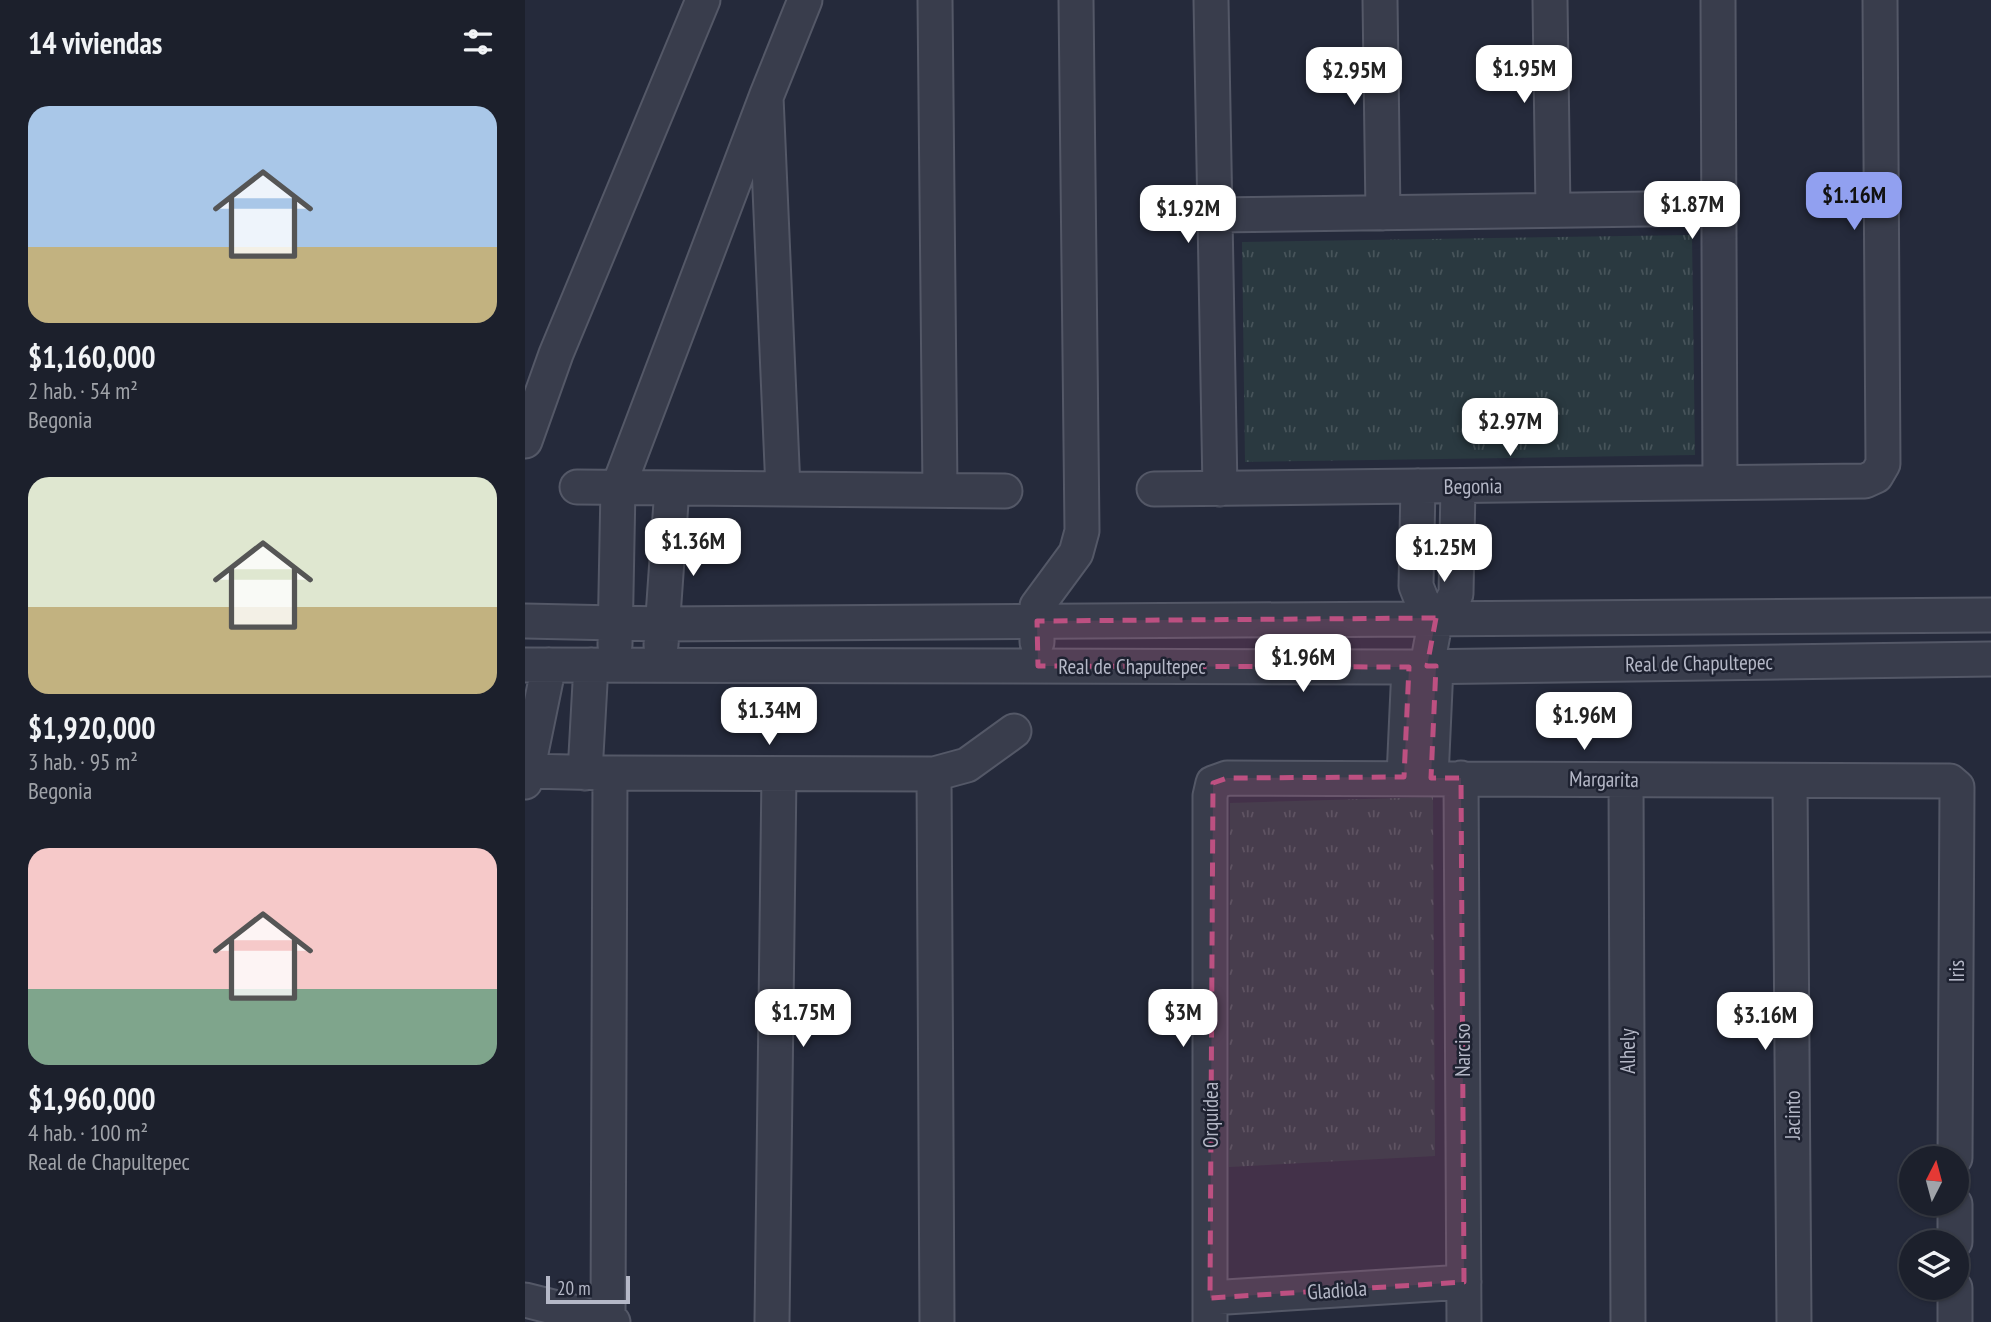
<!DOCTYPE html>
<html lang="es">
<meta charset="utf-8">
<style>
body{margin:0;font-family:"PT Sans Narrow",sans-serif;background:#252834;color:#f1f3f6;height:100vh;display:flex;flex-direction:column;font-size:26px;white-space:nowrap}
*{box-sizing:border-box;margin:0}
p{font-size:23px;color:#a0a3a9}
.icon{flex:none;width:38px;height:38px;fill:none;stroke:currentColor;stroke-width:2;stroke-linecap:round;stroke-linejoin:round}
.map{position:relative;flex:1;overflow:hidden}
.details{display:flex;flex-direction:column;background:#1c202c;width:525px}
.details>*{flex:none}
.needle{width:46px;rotate:6deg}
.controls{position:absolute;left:1374px;top:1146px;display:grid;gap:14px}
.controls a{display:grid;place-items:center;width:70px;height:70px;border-radius:50%;background:#1c202c;box-shadow:0 2px 5px #0004,0 0 0 2px #3a3e48;font-size:35px}
.scale{position:absolute;left:21px;bottom:18px;width:84px;box-sizing:border-box;padding-left:7px;border:4px solid #b5b8c7;border-top:0;font-size:19px;line-height:24px;white-space:nowrap;color:#b5b8c7;-webkit-text-stroke:5px #1e2231;paint-order:stroke}
.price{position:absolute;translate:-50% -60px;padding:0 16px;border-radius:14px;background:#fff;color:#222;font-size:23px;line-height:46px;filter:drop-shadow(0 2px 4px #0008)}
.price::after{content:'';position:absolute;left:50%;top:42px;width:21px;height:16px;margin-left:-10px;background:inherit;clip-path:polygon(0 0,100% 0,50% 100%)}
.price.current{background:#91a0f0;color:#111}
ul{padding:0;list-style:none}
li{display:grid;align-content:center;gap:14px;height:371px;padding:0 28px}
li span{display:grid;place-items:center;height:217px;border-radius:21px;color:#555}
li>.icon{margin-inline-start:auto}
span .icon{width:126px;height:126px;fill:#fffc;stroke-width:1}
li b{font-size:30px}
h2{display:flex;justify-content:space-between;align-items:center;height:84px;padding:0 28px;font-size:30px}
main{display:flex;flex:1;min-height:0}
.map>svg:first-child{display:block}
</style>
<main>
<section class="details">
<h2>14 viviendas<svg class="icon" aria-label="filters" viewBox="0 0 24 24"><path d="M4 7h16M4 17h16"/><circle cx="9" cy="7" r="2"/><circle cx="15" cy="17" r="2"/></svg></h2>
<ul>
<li><span style="background:linear-gradient(#a9c7e8 65%,#c2b280 0)"><svg class="icon" aria-label="home" viewBox="0 0 24 24"><path d="M3 11l9-7 9 7M6 9v11h12V9"/></svg></span><div><b>$1,160,000</b><p>2 hab. · 54 m²</p><p>Begonia</p></div></li>
<li><span style="background:linear-gradient(#dfe7d0 60%,#c2b280 0)"><svg class="icon" aria-label="home" viewBox="0 0 24 24"><path d="M3 11l9-7 9 7M6 9v11h12V9"/></svg></span><div><b>$1,920,000</b><p>3 hab. · 95 m²</p><p>Begonia</p></div></li>
<li><span style="background:linear-gradient(#f6c9c9 65%,#7fa58c 0)"><svg class="icon" aria-label="home" viewBox="0 0 24 24"><path d="M3 11l9-7 9 7M6 9v11h12V9"/></svg></span><div><b>$1,960,000</b><p>4 hab. · 100 m²</p><p>Real de Chapultepec</p></div></li>
</ul>
</section>
<div class="map">
<svg width="1466" height="1322" viewBox="0 0 1466 1322">
<defs>
<pattern id="park-tufts" width="24" height="20" patternUnits="userSpaceOnUse" patternTransform="scale(1.75)"><rect width="24" height="20" fill="#2a3940"/><path d="M3 7l-1-3M5 7V3M7 7l1-3M15 17l-1-3M17 17v-4M19 17l1-3" fill="none" stroke="#47545a"/></pattern>
</defs>
<rect width="100%" height="100%" fill="#252a3b"/>
<path fill="url(#park-tufts)" d="M1167,235l3,220 -450,7 -3,-220z
M908,797l2,359 -206,11 1,-364z"/>
<g fill="none" stroke-linecap="round" stroke-linejoin="round">
<g stroke="#545867" stroke-width="37">
<path id="minor" d="M410,0l5,490
M686,0l9,489
M855,0l3,213
M1025,0l3,210
M1193,0l2,482
M241,97l39,-97
M690,215l504,-7
M0,441l31,-87 147,-354
M893,486l-2,100 6,15 14,17
M52,487l428,4
M629,489l711,-8 11,-5 7,-12 -3,-464
M0,621l137,3 1329,-9
M512,642v-36l39,-53 6,-22 -6,-531
M90,645l3,-157 148,-391 17,392
M136,645l11,-157
M0,665l884,2 582,-8
M902,666l9,-48 14,-13 6,-11 2,-108
M4,771l81,2 324,1 33,-9 47,-34
M60,773l6,-108
M409,774l3,548
M879,777l5,-110
M906,778l5,-112
M936,778l3,544
M1101,780l2,542
M0,782l24,-117
M1265,782l4,540
M1430,1242v-38
M685,1298l254,-16
M0,1300l88,22
M83,1321l2,-548
M247,1322l7,-548
M685,1322v-526l3,-13 14,-5 723,3 7,6 -2,371
M1430,1322v-34"/>
</g>
<use href="#minor" stroke="#393d4c" stroke-width="33"/>
</g>
<path fill="#bd5081" fill-opacity="0.2" stroke="#bd5081" stroke-width="5" stroke-dasharray="14 9" stroke-linejoin="round" d="M911,618l-9,48h9l-5,112h30l3,504 -254,16 3,-515 14,-5 177,-1 5,-110 -371,-1 -1,-45z"/>
<g text-anchor="middle" dominant-baseline="central" stroke-width="5" stroke-linejoin="round" paint-order="stroke">
<g font-size="21" fill="#b5b8c7" stroke="#1e2231">
<text transform="translate(948 486) rotate(-1)">Begonia</text>
<text transform="translate(1174 663) rotate(-1)">Real de Chapultepec</text>
<text x="607" y="666">Real de Chapultepec</text>
<text transform="translate(1079 779) rotate(1)">Margarita</text>
<text transform="translate(1431 971) rotate(-90)">Iris</text>
<text transform="translate(937 1050) rotate(-90)">Narciso</text>
<text transform="translate(1102 1051) rotate(-90)">Alhely</text>
<text transform="translate(685 1115) rotate(-90)">Orquídea</text>
<text transform="translate(1267 1115) rotate(-90)">Jacinto</text>
<text transform="translate(812 1290) rotate(-4)">Gladiola</text>
</g>
</g>
</svg>
<div class="controls">
<a><svg class="needle" viewBox="-14 -14 28 28"><path d="M0-13l5 13h-10z" fill="#e53935"/><path d="M0 13l5-13h-10z" fill="#a0a3a9"/></svg></a>
<a><svg class="icon" aria-label="layers" viewBox="0 0 24 24"><path d="M12 4l9 5-9 5-9-5zM3 14l9 5 9-5"/></svg></a>
</div>
<div class="scale">20 m</div>
<b class="price" style="left:999px;top:105px">$1.95M</b>
<b class="price" style="left:829px;top:107px">$2.95M</b>
<b class="price current" style="left:1329px;top:232px">$1.16M</b>
<b class="price" style="left:1167px;top:241px">$1.87M</b>
<b class="price" style="left:663px;top:245px">$1.92M</b>
<b class="price" style="left:985px;top:458px">$2.97M</b>
<b class="price" style="left:168px;top:578px">$1.36M</b>
<b class="price" style="left:919px;top:584px">$1.25M</b>
<b class="price" style="left:778px;top:694px">$1.96M</b>
<b class="price" style="left:244px;top:747px">$1.34M</b>
<b class="price" style="left:1059px;top:752px">$1.96M</b>
<b class="price" style="left:278px;top:1049px">$1.75M</b>
<b class="price" style="left:658px;top:1049px">$3M</b>
<b class="price" style="left:1240px;top:1052px">$3.16M</b>
</div>
</main>
